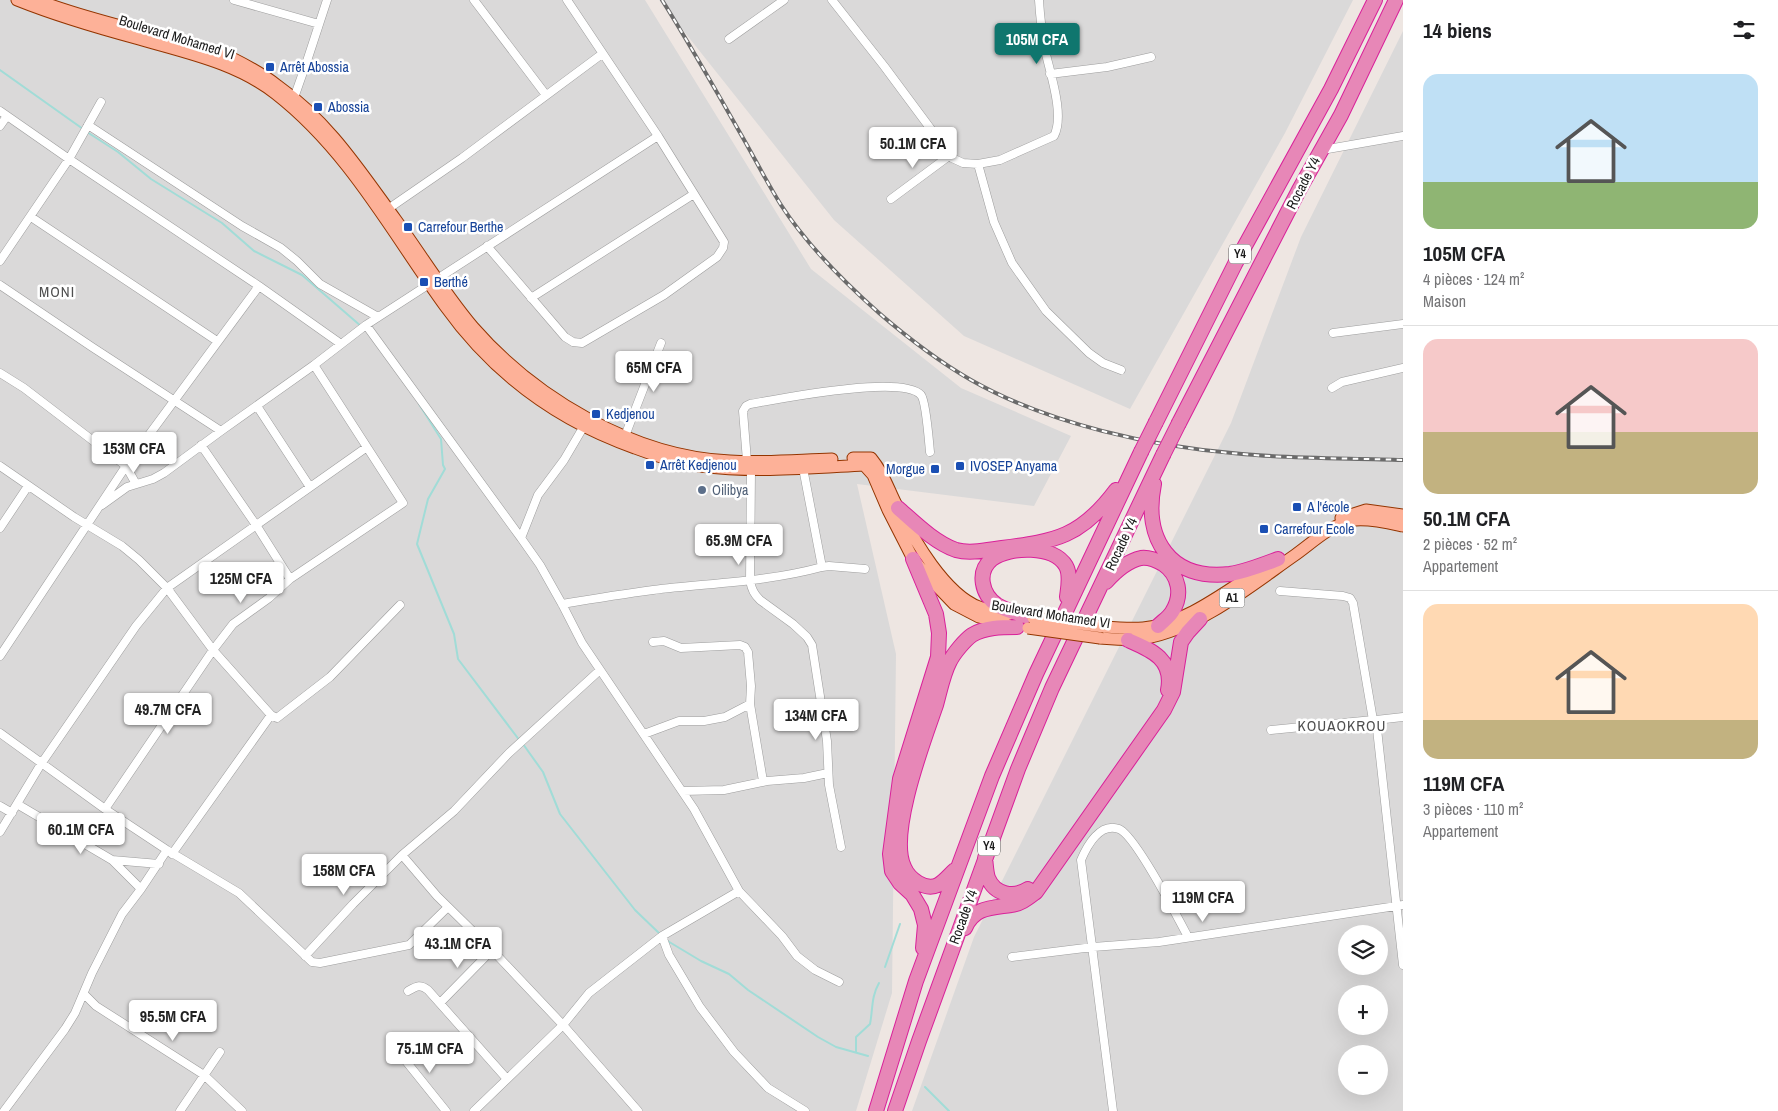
<!DOCTYPE html>
<html lang="fr">
<meta charset="utf-8">
<style>
body{margin:0;font-family:"Archivo Narrow",sans-serif;background:#f2f2f2;color:#202124;height:100vh;display:flex;flex-direction:column;font-size:19px;white-space:nowrap}
*{box-sizing:border-box;margin:0}
p{font-size:16px;color:#757577}
.icon{flex:none;width:28px;height:28px;fill:none;stroke:currentColor;stroke-width:2;stroke-linecap:round;stroke-linejoin:round}
.map{position:relative;flex:1;overflow:hidden}
.drawer{display:flex;flex-direction:column;background:#fff;width:375px}
.drawer>*{flex:none}
.tools{position:absolute;left:1338px;top:925px;display:grid;gap:10px}
.tools a{display:grid;place-items:center;width:50px;height:50px;border-radius:50%;background:#fff;box-shadow:0 5px 20px #0002;font-size:25px}
.price{position:absolute;translate:-50% -42px;padding:0 11px;border-radius:5px;background:#fff;color:#222;font-size:16px;line-height:32px;filter:drop-shadow(0 1px 2px #0008)}
.price::after{content:'';position:absolute;left:50%;top:30px;width:15px;height:11px;margin-left:-8px;background:inherit;clip-path:polygon(0 0,100% 0,50% 100%)}
.price.selected{background:#0f766e;color:#fff}
ul{padding:0;list-style:none}
li{display:grid;align-content:center;gap:10px;height:265px;padding:0 20px}
li+li{border-top:1px solid #e0e0e0}
li span{display:grid;place-items:center;height:155px;border-radius:15px;color:#555}
li>.icon{margin-inline-start:auto}
span .icon{width:90px;height:90px;fill:#fffc;stroke-width:1}
li b{font-size:21px}
h2{display:flex;justify-content:space-between;align-items:center;height:60px;padding:0 20px;font-size:21px}
main{display:flex;flex:1;min-height:0}
.map>svg:first-child{display:block}
</style>
<main>
<div class="map">
<svg width="1403" height="1111" viewBox="0 0 1403 1111">
<rect width="100%" height="100%" fill="#eee6e2"/>
<path fill="#dad9d9" fill-rule="evenodd" d="M0,0h645l166,269 150,119 110,48 -37,70 -177,-22 39,170 -4,339 -36,118h-856z
M659,0h694l-68,133 -155,276 -166,-73 -130,-116z
M1403,31v1080h-491l62,-174 257,-514 70,-186zM1346,934h33v32h-33zM1346,994h33v32h-33zM1346,1054h33v32h-33z"/>
<g fill="none" stroke-linecap="round" stroke-linejoin="round">
<path stroke="#a1dcd7" stroke-width="2" d="M0,70l83,59
M87,132l31,20 33,27 71,44 32,28 48,24 60,52
M419,404l22,35 2,26 2,4 -17,30 -11,45 37,90 4,25 62,82
M523,744l20,28 17,42 75,96 26,25
M666,940l35,21 28,13 19,16 70,47 18,10 32,9
M885,967l15,-43
M856,1052v-15l14,-13c3,-15 1,-27 9,-41
M925,1087l24,24"/>
<g stroke="#9d9d9d" stroke-width="9">
<path id="street" d="M234,0l85,24
M474,0l72,95
M832,0l52,66 49,66 12,21 7,5 11,5 15,1 22,-4 54,-24c11,-21 -4,-63 -9,-86 -3,-17 -5,-33 -6,-50
M729,39l55,-39
M1050,74l57,-7 44,-10
M294,98l13,-37 20,-61
M0,111l69,48 190,127 82,58
M88,125l154,101 39,22 16,13 23,23 58,33
M0,126l7,-10
M1322,150l81,-14
M978,164l16,58 18,41 34,48 43,42 14,10 18,7
M891,199l58,-43
M388,209l74,-51 140,-104
M31,217l186,124
M487,246l78,91 8,5 9,1 82,-48 53,-38 6,-9 1,-6 -66,-106 -91,-136
M0,261l69,-102 32,-57
M0,285l92,62 129,84
M531,298l163,-104
M366,325l155,213
M1333,333l70,-9
M0,373l24,15 102,78 10,18
M1332,388l10,-6 61,-14
M257,406l53,81
M584,426l-20,34 -26,35 -17,43 19,27 22,39 20,39 112,166 45,82 43,45 15,20 18,14 24,12
M625,436l36,-93
M201,445l55,80 34,54 113,-76 -89,-138
M747,461l-4,-50 3,-5 4,-2c29,-5 152,-30 171,-9 5,6 8,47 9,57
M0,466l74,51 48,29 17,14 28,28 46,62 58,65 6,3 53,-41 70,-72
M803,468l19,99 7,-1 36,3
M751,470l-1,111c2,9 4,13 10,19l33,24 14,13 5,8 15,96 2,44 12,62
M102,505l25,-18 26,-8 11,-6 57,-42 93,-66 52,-40 292,-189
M0,528l28,-42
M1280,591l63,5 7,2 3,5 20,117h3l27,245
M562,604c30,-5 61,-10 91,-14 57,-7 114,-8 169,-23
M653,642l11,-1 17,7 59,-3 5,2 3,5 3,34 -1,18 13,77
M0,656l126,-190 133,-180
M1376,720l27,-3
M1271,730l102,-10
M0,733l105,76 62,41 72,43 73,69 8,1 89,-18 39,-38
M644,734l35,-13h25l21,-4 25,-13
M683,791l41,-1 43,-9 37,-3 24,-5
M17,804l95,56 47,4
M0,806l12,7
M105,809l108,-159 20,-26 36,-26 21,-19
M0,832l41,-68 95,-138 31,-38 200,-141
M172,854l99,-139
M402,855l35,41 55,54 71,75 75,86
M112,860l29,29
M662,936l7,19 31,52 34,45 34,36 37,23
M305,956l48,-52 49,-49 52,-44 55,-58 91,-83
M1012,957l81,-10 66,-5 244,-37
M408,991c9,-5 12,-7 20,-1l79,89
M84,994l12,12 108,69 38,36
M440,1003l52,-53
M397,1050l49,61
M4,1111l61,-82 10,-16 17,-40 30,-59 19,-25 26,-39
M180,1111l40,-59
M474,1111l89,-86 26,-32 73,-57 77,-45
M1113,1111l-32,-251c6,-14 19,-38 38,-31 16,6 59,89 69,108"/>
</g>
<g stroke="#943500" stroke-width="13">
<path id="primary" d="M17,0c40,16 81,28 122,39 48,14 98,24 137,55 73,57 116,139 169,212 48,67 113,115 190,142 21,8 43,15 65,18 54,7 109,2 164,-1l9,10 15,35 25,49 19,22 22,23 25,13 29,8
M37,0c43,17 90,27 135,40 20,5 41,9 60,18 16,8 32,17 46,28 51,36 82,85 118,134 26,36 49,74 77,107 62,71 161,130 257,134 33,2 68,-1 102,-2
M853,458h18c14,17 17,31 27,50 16,32 47,86 81,99 10,4 20,5 30,7
M1341,518l25,-8 37,5
M1104,627c13,1 26,2 39,1 42,-4 83,-37 118,-59
M1100,638c15,1 31,3 46,0 52,-9 106,-53 149,-83 17,-12 34,-29 55,-34 14,-4 39,2 53,5"/>
</g>
<g stroke="#d9219a" stroke-width="16">
<path id="highway" d="M1156,422l79,-158 96,-175 44,-89
M1179,423l120,-233 42,-75 55,-115
M1154,484c-11,55 16,97 76,90 17,-3 32,-9 48,-15
M898,508c16,14 37,35 58,42 14,4 31,0 46,-2 54,-7 79,-11 114,-58
M913,559l23,55 3,19 -1,24 -38,122 -10,75 2,17 8,12 12,11 9,15 4,16 -2,23
M1106,582c9,-10 21,-21 35,-24 8,-1 15,2 22,6 16,11 20,31 9,48 -3,5 -9,9 -14,14
M1026,616c-9,-3 -21,-6 -29,-11 -15,-10 -21,-33 -5,-46 18,-13 62,-14 74,7 5,9 2,22 1,31
M1128,640c23,10 46,19 40,50
M985,858c1,7 1,14 3,20 7,17 26,20 40,11
M955,870c-6,5 -10,11 -17,15 -13,6 -29,-6 -34,-18 -16,-34 20,-127 32,-162 4,-14 7,-31 14,-44 4,-8 15,-21 22,-26 13,-8 30,-8 45,-8
M965,928c9,-21 26,-20 46,-23 10,-1 17,-7 25,-13l128,-182 9,-18 8,-50 7,-10 12,-13
M876,1111l40,-130 76,-205 44,-102 105,-222
M895,1111l24,-70 99,-272 34,-81 111,-233"/>
</g>
<use href="#street" stroke="#fff" stroke-width="8"/>
<use href="#primary" stroke="#fdb198" stroke-width="11"/>
<use href="#highway" stroke="#e787b7" stroke-width="14"/>
<g stroke="#6a6a6a" stroke-width="4">
<path id="rail" d="M662,0c27,43 52,87 77,131 14,24 27,50 42,74 26,40 62,76 98,108 29,25 59,48 92,67 77,44 182,67 271,74 54,5 108,4 161,6"/>
</g>
<use href="#rail" stroke="#fff" stroke-width="2" stroke-dasharray="5.5" stroke-linecap="butt"/>
<g stroke="#943500" stroke-width="13" stroke-linecap="butt">
<path id="primary-bridge" d="M1033,618l71,9
M1028,628l72,10"/>
</g>
<g stroke="#d9219a" stroke-width="16" stroke-linecap="butt">
<path id="highway-bridge" d="M1141,452l15,-30
M1163,455l16,-32"/>
</g>
<use href="#primary-bridge" stroke="#fdb198" stroke-width="11"/>
<use href="#highway-bridge" stroke="#e787b7" stroke-width="14"/>
</g>
<g fill="#1a4fb4" stroke="#fff" stroke-width="2">
<rect x="265" y="62" width="10" height="10" rx="2.5"/>
<rect x="313" y="102" width="10" height="10" rx="2.5"/>
<rect x="403" y="222" width="10" height="10" rx="2.5"/>
<rect x="419" y="277" width="10" height="10" rx="2.5"/>
<rect x="591" y="409" width="10" height="10" rx="2.5"/>
<rect x="645" y="460" width="10" height="10" rx="2.5"/>
<rect x="955" y="461" width="10" height="10" rx="2.5"/>
<rect x="930" y="464" width="10" height="10" rx="2.5"/>
<rect x="1292" y="502" width="10" height="10" rx="2.5"/>
<rect x="1259" y="524" width="10" height="10" rx="2.5"/>
</g>
<circle fill="#5c6f8a" stroke="#fff" stroke-width="2" cx="702" cy="490" r="5"/>
<g text-anchor="middle" dominant-baseline="central" stroke-width="5" stroke-linejoin="round" paint-order="stroke">
<g fill="#fff" stroke="#606060" stroke-width="1">
<rect x="1229" y="244.5" width="22" height="19" rx="4"/>
<rect x="1219.5" y="588.5" width="25" height="19" rx="4"/>
<rect x="978" y="836.5" width="22" height="19" rx="4"/>
</g>
<g font-size="12" font-weight="bold" fill="#1c1c1c">
<text x="1240" y="254">Y4</text>
<text x="1232" y="598">A1</text>
<text x="989" y="846">Y4</text>
</g>
<g font-size="14" fill="#1c1c1c" stroke="#fff">
<text transform="translate(177 37) rotate(17)">Boulevard Mohamed VI</text>
<text transform="translate(1303 183) rotate(-63)">Rocade Y4</text>
<text transform="translate(1121 544) rotate(-65)">Rocade Y4</text>
<text transform="translate(1051 614) rotate(9)">Boulevard Mohamed VI</text>
<text transform="translate(963 917) rotate(-70)">Rocade Y4</text>
</g>
<g font-size="14" fill="#164399" stroke="#fff" text-anchor="start">
<text x="280" y="67">Arrêt Abossia</text>
<text x="328" y="107">Abossia</text>
<text x="418" y="227">Carrefour Berthe</text>
<text x="434" y="282">Berthé</text>
<text x="606" y="414">Kedjenou</text>
<text x="660" y="465">Arrêt Kedjenou</text>
<text x="970" y="466">IVOSEP Anyama</text>
<text x="925" y="469" text-anchor="end">Morgue</text>
<text x="1307" y="507">A l'école</text>
<text x="1274" y="529">Carrefour Ecole</text>
</g>
<g font-size="14" fill="#4e5e75" stroke="#fff" text-anchor="start">
<text x="712" y="490">Oilibya</text>
</g>
<g font-size="15" letter-spacing="1" fill="#4f4f4f" stroke="#fff">
<text x="57" y="291">MONI</text>
<text x="1342" y="725">KOUAOKROU</text>
</g>
</g>
</svg>
<div class="tools">
<a><svg class="icon" aria-label="layers" viewBox="0 0 24 24"><path d="M12 4l9 5-9 5-9-5zM3 14l9 5 9-5"/></svg></a>
<a>+</a>
<a>−</a>
</div>
<b class="price selected" style="left:1037px;top:65px">105M CFA</b>
<b class="price" style="left:913px;top:169px">50.1M CFA</b>
<b class="price" style="left:654px;top:393px">65M CFA</b>
<b class="price" style="left:134px;top:474px">153M CFA</b>
<b class="price" style="left:739px;top:566px">65.9M CFA</b>
<b class="price" style="left:241px;top:604px">125M CFA</b>
<b class="price" style="left:168px;top:735px">49.7M CFA</b>
<b class="price" style="left:816px;top:741px">134M CFA</b>
<b class="price" style="left:81px;top:855px">60.1M CFA</b>
<b class="price" style="left:344px;top:896px">158M CFA</b>
<b class="price" style="left:1203px;top:923px">119M CFA</b>
<b class="price" style="left:458px;top:969px">43.1M CFA</b>
<b class="price" style="left:173px;top:1042px">95.5M CFA</b>
<b class="price" style="left:430px;top:1074px">75.1M CFA</b>
</div>
<section class="drawer">
<h2>14 biens<svg class="icon" aria-label="filters" viewBox="0 0 24 24"><path d="M4 7h16M4 17h16"/><circle cx="9" cy="7" r="2"/><circle cx="15" cy="17" r="2"/></svg></h2>
<ul>
<li><span style="background:linear-gradient(#bfe0f5 70%,#8fb573 0)"><svg class="icon" aria-label="home" viewBox="0 0 24 24"><path d="M3 11l9-7 9 7M6 9v11h12V9"/></svg></span><div><b>105M CFA</b><p>4 pièces · 124 m²</p><p>Maison</p></div></li>
<li><span style="background:linear-gradient(#f6c9c9 60%,#c2b280 0)"><svg class="icon" aria-label="home" viewBox="0 0 24 24"><path d="M3 11l9-7 9 7M6 9v11h12V9"/></svg></span><div><b>50.1M CFA</b><p>2 pièces · 52 m²</p><p>Appartement</p></div></li>
<li><span style="background:linear-gradient(#ffd9b3 75%,#c2b280 0)"><svg class="icon" aria-label="home" viewBox="0 0 24 24"><path d="M3 11l9-7 9 7M6 9v11h12V9"/></svg></span><div><b>119M CFA</b><p>3 pièces · 110 m²</p><p>Appartement</p></div></li>
</ul>
</section>
</main>
